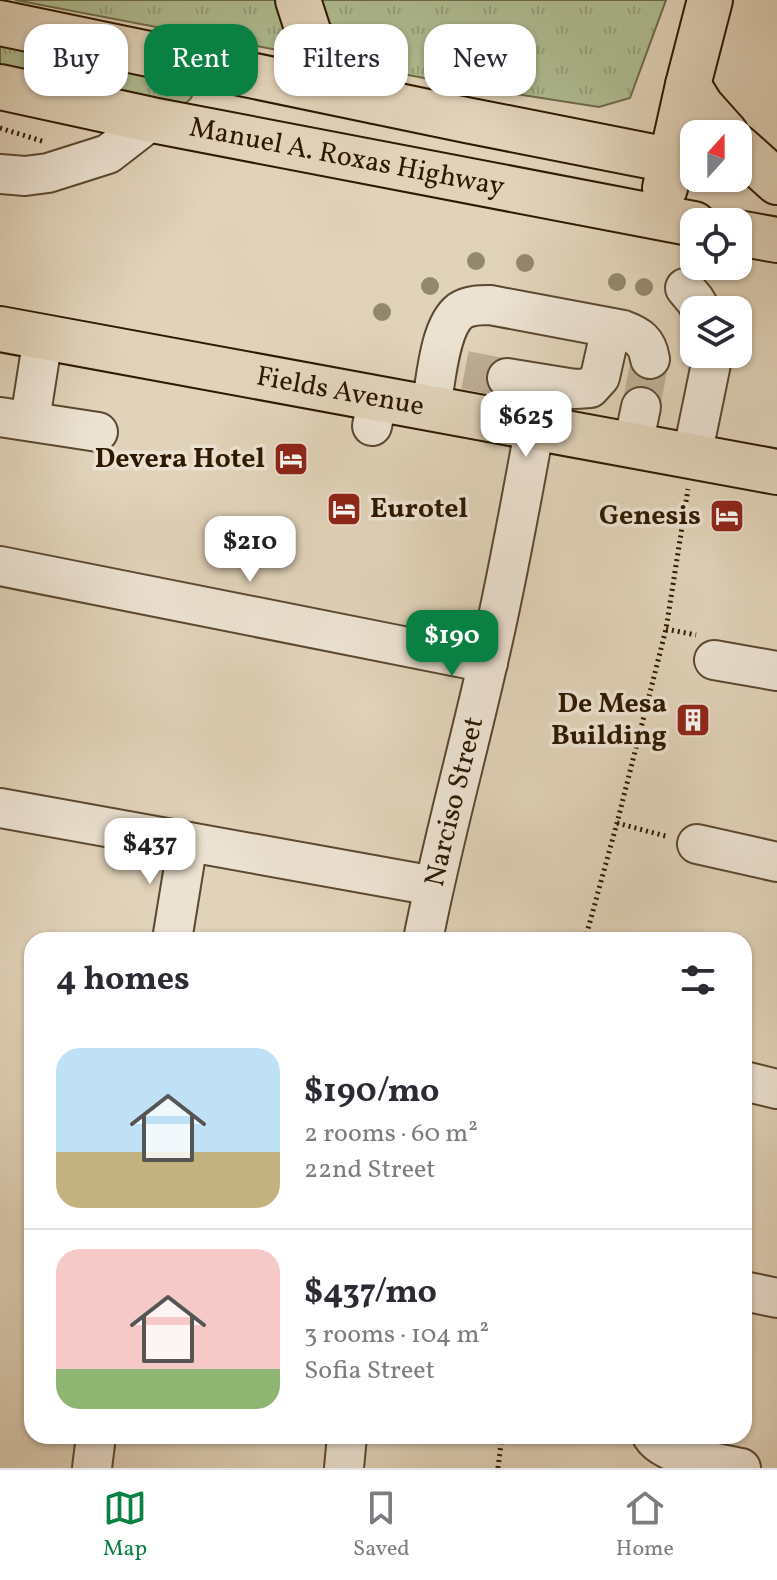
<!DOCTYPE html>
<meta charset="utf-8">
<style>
body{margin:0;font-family:Vollkorn,serif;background:#f7f7f7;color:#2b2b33;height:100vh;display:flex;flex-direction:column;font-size:30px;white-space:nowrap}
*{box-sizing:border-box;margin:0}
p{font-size:26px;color:#7c7c81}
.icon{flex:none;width:44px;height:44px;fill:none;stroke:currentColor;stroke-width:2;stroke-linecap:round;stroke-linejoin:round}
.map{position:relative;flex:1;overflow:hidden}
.details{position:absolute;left:24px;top:932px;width:728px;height:512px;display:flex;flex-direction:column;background:#fff;border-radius:24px;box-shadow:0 2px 6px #0004}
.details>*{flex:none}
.banner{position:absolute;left:24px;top:24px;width:730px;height:72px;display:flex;gap:16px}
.needle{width:52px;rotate:21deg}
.controls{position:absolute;left:680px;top:120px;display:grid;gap:16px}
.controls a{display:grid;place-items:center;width:72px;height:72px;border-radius:16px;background:#fff;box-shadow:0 2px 6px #0004;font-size:40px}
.price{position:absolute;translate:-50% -68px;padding:0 18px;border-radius:16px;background:#fff;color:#222;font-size:26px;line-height:52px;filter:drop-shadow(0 2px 4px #0008)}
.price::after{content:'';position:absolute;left:50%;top:48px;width:24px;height:18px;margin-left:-12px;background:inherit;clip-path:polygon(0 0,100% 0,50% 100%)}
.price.current{background:#0b8043;color:#fff}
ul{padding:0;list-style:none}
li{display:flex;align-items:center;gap:24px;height:200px;padding:0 32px}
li+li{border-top:2px solid #e1e1e2}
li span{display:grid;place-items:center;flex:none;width:224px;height:160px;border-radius:24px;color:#555}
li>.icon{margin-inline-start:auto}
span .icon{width:96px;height:96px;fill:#fffc;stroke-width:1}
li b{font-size:34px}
h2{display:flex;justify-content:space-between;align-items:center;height:96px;padding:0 32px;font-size:34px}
.pill{padding:0 28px;border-radius:24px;background:#fff;box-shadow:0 2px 6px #0004;font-size:28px;line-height:72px}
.pill.current{background:#0b8043;color:#fff}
.dock{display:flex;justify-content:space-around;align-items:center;height:112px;border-top:2px solid #e1e1e2;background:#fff;font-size:22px;color:#7c7c81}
.dock a{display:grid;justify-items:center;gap:4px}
.dock .current{color:#0b8043}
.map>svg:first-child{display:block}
</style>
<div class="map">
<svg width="777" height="1468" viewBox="0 0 777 1468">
<defs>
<pattern id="grass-tufts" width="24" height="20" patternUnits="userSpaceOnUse" patternTransform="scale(2)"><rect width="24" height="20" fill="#afbd92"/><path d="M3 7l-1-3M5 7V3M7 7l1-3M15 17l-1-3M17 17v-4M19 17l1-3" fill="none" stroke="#97a27c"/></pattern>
</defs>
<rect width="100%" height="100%" fill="#e1d3b9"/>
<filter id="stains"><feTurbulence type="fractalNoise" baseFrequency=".0025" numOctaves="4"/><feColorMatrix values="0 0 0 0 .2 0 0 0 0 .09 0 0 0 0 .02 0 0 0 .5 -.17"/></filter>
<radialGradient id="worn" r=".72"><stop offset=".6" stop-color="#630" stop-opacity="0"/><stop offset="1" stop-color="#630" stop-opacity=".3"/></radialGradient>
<path fill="url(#grass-tufts)" stroke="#6e6b49" stroke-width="2" d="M15,0h651l-36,98 -31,9 -128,-20z
M0,38l186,42c8,9 10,19 -3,24l-183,-36z"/>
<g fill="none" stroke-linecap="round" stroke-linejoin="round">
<path stroke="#bdae94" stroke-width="38" stroke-dasharray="38 19" stroke-linecap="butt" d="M465,370l42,8
M641,407l9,-48"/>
<g stroke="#5b482e" stroke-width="42">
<g id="minor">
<path d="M0,174l25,2 23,-3 60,-19 44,-34"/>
<path d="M685,288l10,12 6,10"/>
<path d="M507,378l68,11 15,-1 10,-11 11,-49"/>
<path d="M431,407c5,-25 8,-80 29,-96 9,-6 20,-6 30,-6l133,25c16,6 24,11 27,29"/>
<path d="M0,417l98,15"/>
<path d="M30,420l13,-83"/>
<path d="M372,426l6,-28"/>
<path d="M633,445l8,-38"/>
<path d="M692,456l21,-102"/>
<path d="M0,566l488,97"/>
<path d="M714,660l63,11"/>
<path d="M0,808l434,78"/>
<path d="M697,844l80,18"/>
<path d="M172,940l16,-98"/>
<path id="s1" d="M423,940c18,-92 43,-182 64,-274 19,-79 33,-160 48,-240"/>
<path d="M744,1081l33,8"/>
<path d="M744,1291l33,7"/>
<path d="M652,1436c13,21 64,26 89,32"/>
<path d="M92,1468l4,-32"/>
<path d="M344,1468l3,-32"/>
</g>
</g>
<g stroke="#2e1900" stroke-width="48">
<g id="major">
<path d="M298,0l11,34 31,39 36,28"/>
<path d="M0,23l466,97 228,45"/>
<path d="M688,85l13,21 25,28"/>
<path id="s2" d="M0,87l152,33 542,104"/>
<path d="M738,147l39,35"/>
<path d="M665,188l23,-103 22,-85"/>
<path d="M738,233l39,7"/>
<path id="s3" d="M0,329l777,143"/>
</g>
</g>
<path stroke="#2e1900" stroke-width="5" stroke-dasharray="2 4" stroke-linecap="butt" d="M0,128l45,14
M666,629l30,6
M617,823l52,14
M585,940l32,-117 49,-194 22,-140
M498,1468l4,-32"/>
<use href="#minor" stroke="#ece2d2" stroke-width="38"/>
<use href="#major" stroke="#e1d3b9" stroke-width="44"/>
</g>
<g fill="#94886b">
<circle cx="436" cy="69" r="9"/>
<circle cx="471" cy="87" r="9"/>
<circle cx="476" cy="261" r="9"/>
<circle cx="525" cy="263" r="9"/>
<circle cx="617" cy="282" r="9"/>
<circle cx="430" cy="286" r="9"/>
<circle cx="644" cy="287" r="9"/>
<circle cx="382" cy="312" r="9"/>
</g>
<defs>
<g id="hotel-square" transform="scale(1.8)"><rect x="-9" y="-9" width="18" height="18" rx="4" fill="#8f2418" stroke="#ece2d2"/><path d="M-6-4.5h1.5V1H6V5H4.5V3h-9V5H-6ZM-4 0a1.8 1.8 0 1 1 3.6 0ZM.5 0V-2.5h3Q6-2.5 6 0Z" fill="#fff"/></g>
<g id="building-square" transform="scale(1.8)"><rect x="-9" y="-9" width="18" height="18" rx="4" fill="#8f2418" stroke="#ece2d2"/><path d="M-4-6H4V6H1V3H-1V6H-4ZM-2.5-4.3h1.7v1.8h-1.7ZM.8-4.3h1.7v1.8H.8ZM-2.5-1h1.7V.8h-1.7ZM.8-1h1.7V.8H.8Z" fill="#fff"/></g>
</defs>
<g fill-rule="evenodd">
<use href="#hotel-square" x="291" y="459"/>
<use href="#hotel-square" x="344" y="509"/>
<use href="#hotel-square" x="727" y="516"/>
<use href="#building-square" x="693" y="720"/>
</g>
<g text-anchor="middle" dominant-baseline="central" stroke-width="7" stroke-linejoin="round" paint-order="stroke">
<g font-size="28" fill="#2e1900" stroke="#ece2d2">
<text stroke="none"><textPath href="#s2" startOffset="354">Manuel A. Roxas Highway</textPath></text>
<text stroke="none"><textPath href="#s3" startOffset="346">Fields Avenue</textPath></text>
<text stroke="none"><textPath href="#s1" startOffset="142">Narciso Street</textPath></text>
</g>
<g font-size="28" font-weight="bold" fill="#2e1900" stroke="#ece2d2" text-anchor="end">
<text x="265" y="459">Devera Hotel</text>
<text x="370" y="509" text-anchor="start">Eurotel</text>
<text x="701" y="516">Genesis</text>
<text x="667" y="704">De Mesa<tspan x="667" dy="32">Building</tspan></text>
</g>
</g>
<rect width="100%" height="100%" filter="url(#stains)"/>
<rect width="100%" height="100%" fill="url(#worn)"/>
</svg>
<div class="controls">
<a><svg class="needle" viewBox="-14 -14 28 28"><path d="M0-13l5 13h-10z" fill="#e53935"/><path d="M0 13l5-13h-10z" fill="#7c7c81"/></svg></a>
<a><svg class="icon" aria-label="locate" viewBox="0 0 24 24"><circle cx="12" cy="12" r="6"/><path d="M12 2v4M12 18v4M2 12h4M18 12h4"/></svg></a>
<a><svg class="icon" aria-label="layers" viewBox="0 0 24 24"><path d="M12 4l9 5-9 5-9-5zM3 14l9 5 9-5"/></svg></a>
</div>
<b class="price" style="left:526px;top:459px">$625</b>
<b class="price" style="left:250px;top:584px">$210</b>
<b class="price current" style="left:452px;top:678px">$190</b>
<b class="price" style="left:150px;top:886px">$437</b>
<div class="banner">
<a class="pill">Buy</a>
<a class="pill current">Rent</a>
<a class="pill">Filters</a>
<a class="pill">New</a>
</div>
<section class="details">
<h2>4 homes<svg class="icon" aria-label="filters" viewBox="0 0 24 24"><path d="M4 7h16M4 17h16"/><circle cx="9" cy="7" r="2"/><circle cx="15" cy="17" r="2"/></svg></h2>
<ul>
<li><span style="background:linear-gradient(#bfe0f5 65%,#c2b280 0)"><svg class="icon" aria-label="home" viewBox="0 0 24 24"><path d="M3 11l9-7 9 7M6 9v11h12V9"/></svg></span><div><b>$190/mo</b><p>2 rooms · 60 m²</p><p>22nd Street</p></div></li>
<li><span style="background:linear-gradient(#f6c9c9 75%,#8fb573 0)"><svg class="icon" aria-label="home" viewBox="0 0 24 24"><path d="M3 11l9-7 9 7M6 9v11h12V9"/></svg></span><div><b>$437/mo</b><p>3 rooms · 104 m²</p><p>Sofia Street</p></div></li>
</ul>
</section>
</div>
<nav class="dock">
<a class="current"><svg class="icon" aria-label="map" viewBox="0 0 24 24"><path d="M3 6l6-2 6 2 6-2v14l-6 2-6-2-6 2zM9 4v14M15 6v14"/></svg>Map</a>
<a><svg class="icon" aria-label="saved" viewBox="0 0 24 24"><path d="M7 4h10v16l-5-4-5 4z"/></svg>Saved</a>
<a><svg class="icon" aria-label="home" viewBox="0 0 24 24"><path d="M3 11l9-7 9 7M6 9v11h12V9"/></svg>Home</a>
</nav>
